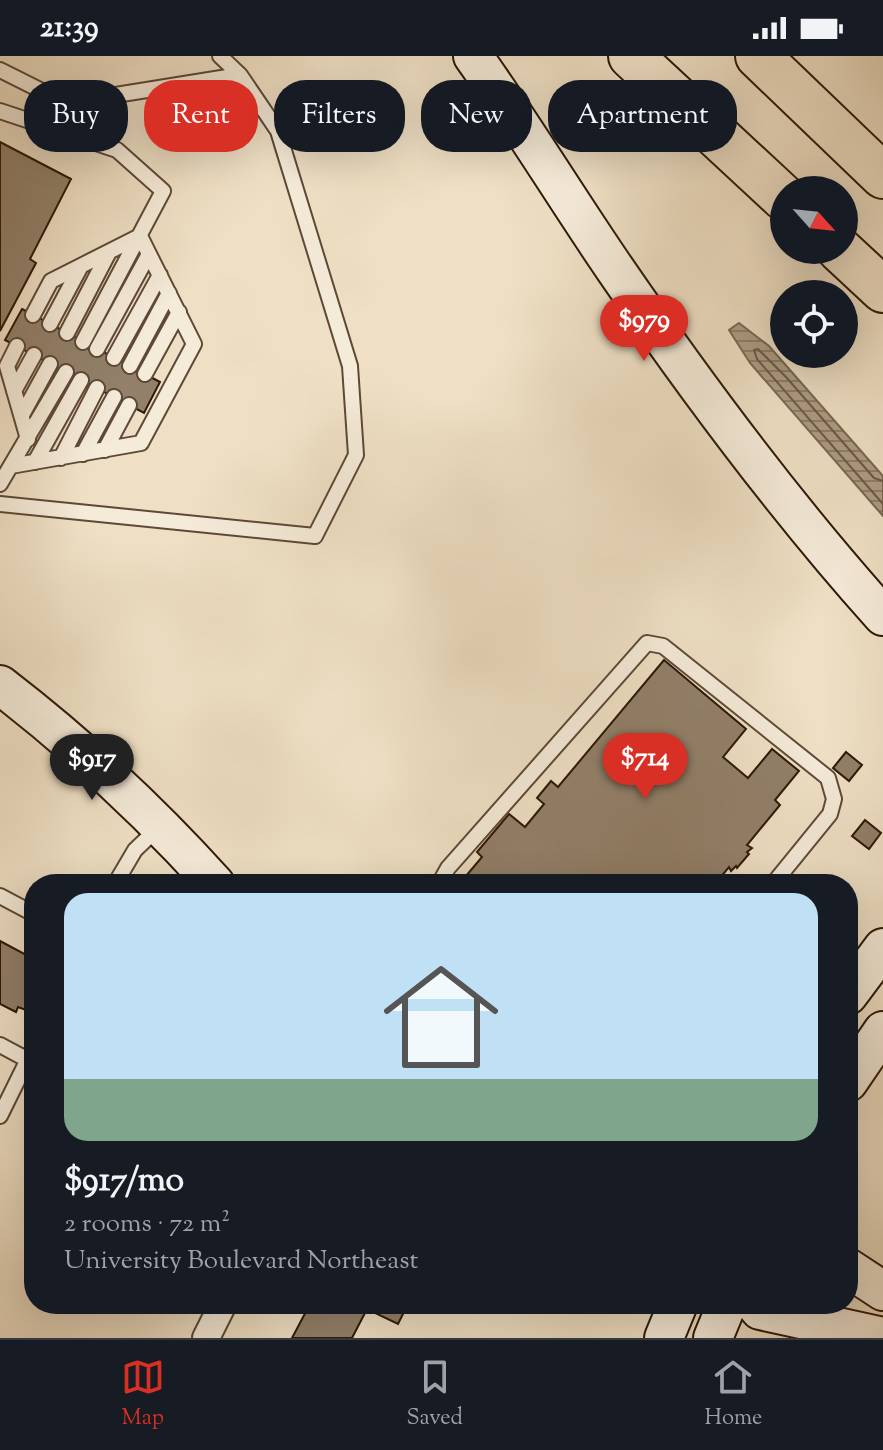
<!DOCTYPE html>
<meta charset="utf-8">
<style>
body{margin:0;font-family:"Sorts Mill Goudy",serif;background:#242831;color:#f1f3f6;height:100vh;display:flex;flex-direction:column;font-size:30px;white-space:nowrap}
*{box-sizing:border-box;margin:0}
p{font-size:26px;color:#9ea1a6}
.icon{flex:none;width:44px;height:44px;fill:none;stroke:currentColor;stroke-width:2;stroke-linecap:round;stroke-linejoin:round}
.map{position:relative;flex:1;overflow:hidden}
.sheet{position:absolute;left:24px;top:818px;width:834px;height:440px;display:flex;flex-direction:column;background:#171b24;border-radius:32px;box-shadow:0 8px 32px #0002}
.sheet>*{flex:none}
.top-card{position:absolute;left:24px;top:24px;width:836px;height:72px;display:flex;gap:16px}
.needle{width:52px;rotate:117deg}
.controls{position:absolute;left:770px;top:120px;display:grid;gap:16px}
.controls a{display:grid;place-items:center;width:88px;height:88px;border-radius:50%;background:#171b24;box-shadow:0 8px 32px #0002;font-size:40px}
.price{position:absolute;translate:-50% -68px;padding:0 18px;border-radius:28px;background:#d93025;color:#fff;font-size:26px;line-height:52px;filter:drop-shadow(0 2px 4px #0008)}
.price::after{content:'';position:absolute;left:50%;top:48px;width:24px;height:18px;margin-left:-12px;background:inherit;clip-path:polygon(0 0,100% 0,50% 100%)}
.price.selected{background:#222;color:#fff}
ul{padding:0;list-style:none}
li{display:grid;align-content:center;gap:16px;height:424px;padding:0 40px}
li span{display:grid;place-items:center;height:248px;border-radius:24px;color:#555}
li>.icon{margin-inline-start:auto}
span .icon{width:144px;height:144px;fill:#fffc;stroke-width:1}
li b{font-size:34px}
.pill{padding:0 28px;border-radius:32px;background:#171b24;box-shadow:0 8px 32px #0002;font-size:28px;line-height:72px}
.pill.selected{background:#d93025;color:#fff}
.status{display:flex;justify-content:space-between;align-items:center;height:56px;padding:0 40px;background:#171b24;direction:ltr}
.status svg{height:22px;fill:currentColor}
.menu{display:flex;justify-content:space-around;align-items:center;height:112px;border-top:2px solid #363941;background:#171b24;font-size:22px;color:#9ea1a6}
.menu a{display:grid;justify-items:center;gap:4px}
.menu .selected{color:#d93025}
.map>svg:first-child{display:block}
</style>
<div class="status"><b>21:39</b><svg viewBox="0 0 49 12"><path d="M0 12V9h3v3zM5 12V6h3v6zM10 12V3h3v9zM15 12V0h3v12zM26 1h20v11H26zM47 4h2v5h-2z"/></svg></div>
<div class="map">
<svg width="883" height="1282" viewBox="0 0 883 1282">
<defs>
<pattern id="water-rules" width="6" height="5" patternUnits="userSpaceOnUse" patternTransform="scale(2)"><rect width="6" height="5" fill="#ad9c84"/><path d="M0 2.5h6" fill="none" stroke="#8d7e6a"/></pattern>
</defs>
<rect width="100%" height="100%" fill="#efe0c5"/>
<filter id="stains"><feTurbulence type="fractalNoise" baseFrequency=".0025" numOctaves="4"/><feColorMatrix values="0 0 0 0 .2 0 0 0 0 .09 0 0 0 0 .02 0 0 0 .5 -.17"/></filter>
<radialGradient id="worn" r=".72"><stop offset=".6" stop-color="#630" stop-opacity="0"/><stop offset="1" stop-color="#630" stop-opacity=".3"/></radialGradient>
<path fill="url(#water-rules)" stroke="#7a6752" stroke-width="2" d="M739,267l30,23 114,130v40l-133,-153 -21,-33z"/>
<g fill="none" stroke-linecap="round" stroke-linejoin="round">
<path stroke="#6d5a46" stroke-width="2" d="M883,425l-9,-3 -88,-101 -28,-28 -4,1 3,9 126,145"/>
</g>
<path fill="#92806a" stroke="#2d1707" stroke-width="2" d="M0,86l71,37 -41,80 6,4 -36,68z
M22,253l138,73 -16,31 -139,-73z
M664,604l82,69 -23,28 25,21 24,-29 27,22 -24,29 5,5 -33,40 5,3 -5,4 2,2 -12,14 -1,-2 -5,5 -2,-4 -14,17h-240l-9,-8 16,-19 -5,-5 32,-38 16,13 19,-23 -7,-6 14,-17 7,6z
M846,696l16,13 -13,16 -16,-13z
M865,764l16,13 -12,16 -17,-13z
M0,885l34,18v15l-5,9 5,3v8l-8,16 -8,-3 -2,5 -16,-8z
M310,1248h98l-10,20 -31,-15 -15,29h-60z"/>
<g fill="none" stroke-linecap="round" stroke-linejoin="round">
<g stroke="#5e4936" stroke-width="18">
<path id="lane" d="M0,14l66,33 174,-28
M0,55l117,39 46,41 -80,151
M33,259l18,-34 89,-45
M50,268l31,-58
M67,277l42,-81
M17,290l-10,20 21,73
M97,293l52,-95
M114,302l46,-83
M130,310l39,-73
M145,318l34,-62
M14,335l20,-36
M22,359l28,-51
M105,394l24,-45
M83,398l31,-57
M61,402l36,-70
M35,406l46,-82
M11,410l130,-23 53,-99 -54,-108
M0,428l66,-112
M0,448l315,32 41,-81 -6,-89 -72,-235 -38,-56 -20,-19
M115,828l20,-34 23,-22
M439,828l9,-16 199,-225 16,3 165,132 6,21 -4,15 -57,70
M0,840l34,18
M0,989l28,15
M0,1060l34,-69"/>
</g>
<g stroke="#5e4936" stroke-width="30">
<path id="street" d="M206,1282l17,-34"/>
</g>
<g stroke="#2d1707" stroke-width="42">
<path id="secondary" d="M473,0c50,70 94,143 142,213 83,121 170,238 268,347
M0,629c78,60 149,126 215,199
M848,939l35,-47
M848,1026l35,-51
M848,1212l35,23
M755,1248l5,6 123,27
M664,1282l14,-34
M713,1282l14,-34"/>
</g>
<g stroke="#2d1707" stroke-width="48">
<path id="highway" d="M631,0l153,142
M758,0l125,120
M840,194l43,40"/>
</g>
<use href="#lane" stroke="#f5ebd9" stroke-width="14"/>
<use href="#street" stroke="#f5ebd9" stroke-width="26"/>
<use href="#secondary" stroke="#f5ebd9" stroke-width="38"/>
<use href="#highway" stroke="#efe0c5" stroke-width="44"/>
</g>
<rect width="100%" height="100%" filter="url(#stains)"/>
<rect width="100%" height="100%" fill="url(#worn)"/>
</svg>
<div class="controls">
<a><svg class="needle" viewBox="-14 -14 28 28"><path d="M0-13l5 13h-10z" fill="#e53935"/><path d="M0 13l5-13h-10z" fill="#9ea1a6"/></svg></a>
<a><svg class="icon" aria-label="locate" viewBox="0 0 24 24"><circle cx="12" cy="12" r="6"/><path d="M12 2v4M12 18v4M2 12h4M18 12h4"/></svg></a>
</div>
<b class="price" style="left:644px;top:307px">$979</b>
<b class="price" style="left:645px;top:745px">$714</b>
<b class="price selected" style="left:92px;top:746px">$917</b>
<div class="top-card">
<a class="pill">Buy</a>
<a class="pill selected">Rent</a>
<a class="pill">Filters</a>
<a class="pill">New</a>
<a class="pill">Apartment</a>
</div>
<section class="sheet">
<ul>
<li><span style="background:linear-gradient(#bfe0f5 75%,#7fa58c 0)"><svg class="icon" aria-label="home" viewBox="0 0 24 24"><path d="M3 11l9-7 9 7M6 9v11h12V9"/></svg></span><div><b>$917/mo</b><p>2 rooms · 72 m²</p><p>University Boulevard Northeast</p></div></li>
</ul>
</section>
</div>
<nav class="menu">
<a class="selected"><svg class="icon" aria-label="map" viewBox="0 0 24 24"><path d="M3 6l6-2 6 2 6-2v14l-6 2-6-2-6 2zM9 4v14M15 6v14"/></svg>Map</a>
<a><svg class="icon" aria-label="saved" viewBox="0 0 24 24"><path d="M7 4h10v16l-5-4-5 4z"/></svg>Saved</a>
<a><svg class="icon" aria-label="home" viewBox="0 0 24 24"><path d="M3 11l9-7 9 7M6 9v11h12V9"/></svg>Home</a>
</nav>
